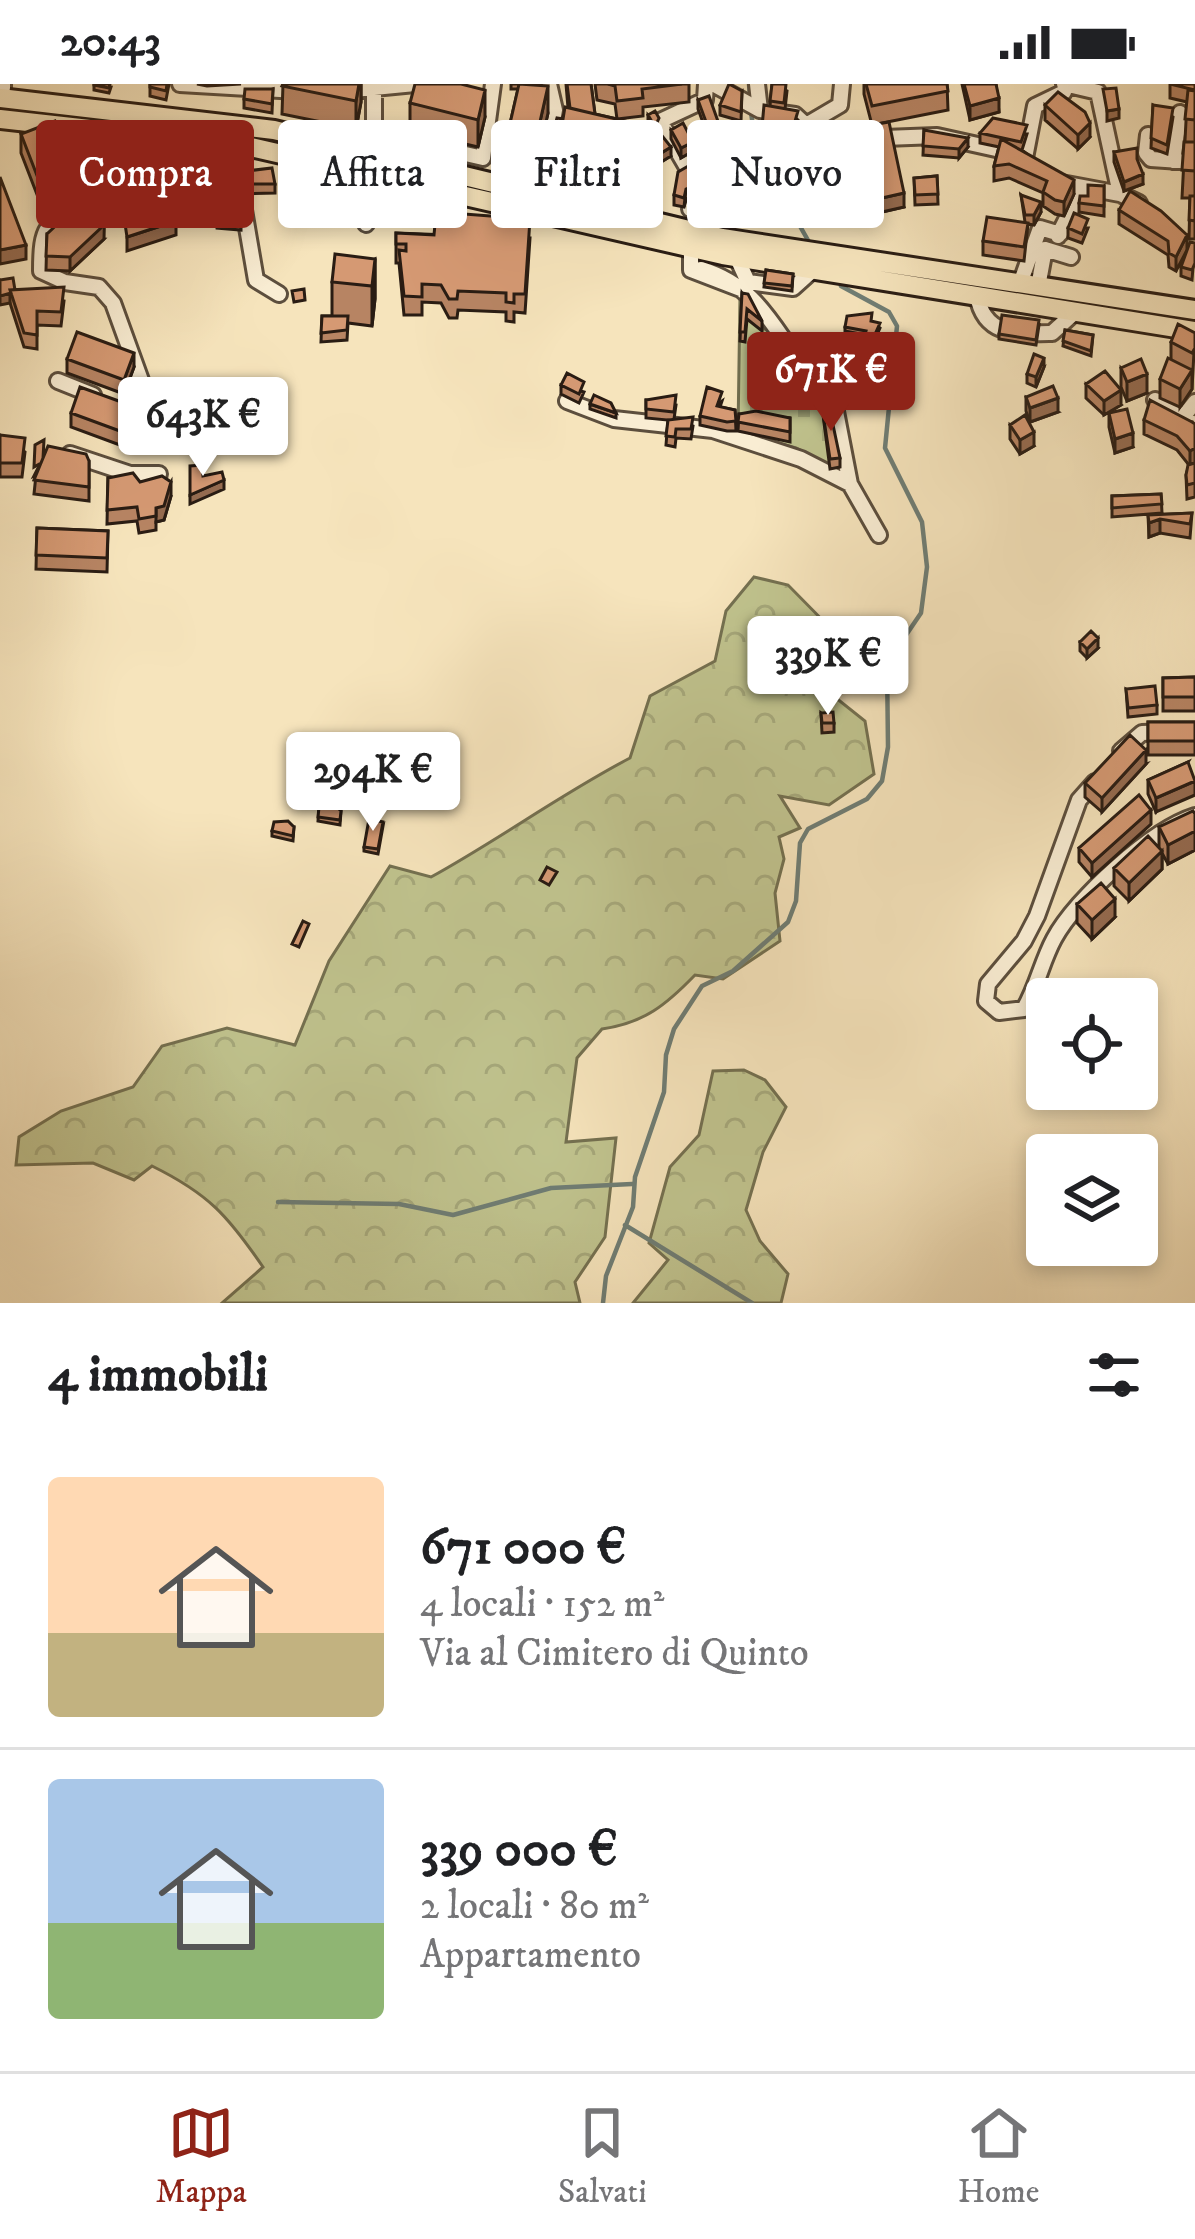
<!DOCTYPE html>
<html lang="it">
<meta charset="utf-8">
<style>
body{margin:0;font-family:"IM FELL DW Pica",serif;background:#f6f6f6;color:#202124;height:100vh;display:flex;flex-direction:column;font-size:45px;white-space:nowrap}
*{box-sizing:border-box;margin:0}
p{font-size:39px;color:#757577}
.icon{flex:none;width:66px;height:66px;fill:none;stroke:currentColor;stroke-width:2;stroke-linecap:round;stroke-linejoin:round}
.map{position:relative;height:1219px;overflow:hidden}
.sheet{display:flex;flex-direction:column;background:#fff;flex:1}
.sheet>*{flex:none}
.banner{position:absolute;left:36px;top:36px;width:1125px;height:108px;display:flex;gap:24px}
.controls{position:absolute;left:1026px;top:894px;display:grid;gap:24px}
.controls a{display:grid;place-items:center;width:132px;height:132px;border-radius:12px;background:#fff;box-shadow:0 6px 18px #0003;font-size:60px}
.price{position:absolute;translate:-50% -102px;padding:0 27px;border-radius:12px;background:#fff;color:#222;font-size:39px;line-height:78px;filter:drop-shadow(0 3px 6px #0008)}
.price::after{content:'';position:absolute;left:50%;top:72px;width:36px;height:27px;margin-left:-18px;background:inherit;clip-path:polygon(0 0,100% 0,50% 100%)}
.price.active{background:#8f2418;color:#fff}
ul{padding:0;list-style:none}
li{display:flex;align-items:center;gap:36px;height:300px;padding:0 48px}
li+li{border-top:3px solid #e0e0e0}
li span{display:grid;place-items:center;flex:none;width:336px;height:240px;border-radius:12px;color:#555}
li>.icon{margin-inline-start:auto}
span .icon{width:144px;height:144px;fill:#fffc;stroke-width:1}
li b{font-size:51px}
h2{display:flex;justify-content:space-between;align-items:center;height:144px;padding:0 48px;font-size:51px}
.pill{padding:0 42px;border-radius:12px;background:#fff;box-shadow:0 6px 18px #0003;font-size:42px;line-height:108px}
.pill.active{background:#8f2418;color:#fff}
.status{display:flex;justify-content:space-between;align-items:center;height:84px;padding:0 60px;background:#fff;direction:ltr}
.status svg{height:33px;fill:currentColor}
.dock{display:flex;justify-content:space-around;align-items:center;height:168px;border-top:3px solid #e0e0e0;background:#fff;font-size:33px;color:#757577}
.dock a{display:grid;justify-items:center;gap:6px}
.dock .active{color:#8f2418}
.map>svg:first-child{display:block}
</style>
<div class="status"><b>20:43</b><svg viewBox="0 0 49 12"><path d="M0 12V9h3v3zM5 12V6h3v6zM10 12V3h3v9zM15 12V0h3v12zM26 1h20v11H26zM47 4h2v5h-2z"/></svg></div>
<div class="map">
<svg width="1195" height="1219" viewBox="0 0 1195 1219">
<defs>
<pattern id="forest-crowns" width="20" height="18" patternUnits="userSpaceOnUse" patternTransform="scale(3)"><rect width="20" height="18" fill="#c0c38e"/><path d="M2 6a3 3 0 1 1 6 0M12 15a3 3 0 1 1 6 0" fill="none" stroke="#a5a77a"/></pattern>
<pattern id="cemetery-stones" width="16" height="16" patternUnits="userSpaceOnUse" patternTransform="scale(3)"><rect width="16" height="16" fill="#c0c38e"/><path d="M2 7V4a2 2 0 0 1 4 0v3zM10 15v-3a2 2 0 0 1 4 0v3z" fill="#a5a77a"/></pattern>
</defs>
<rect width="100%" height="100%" fill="#f6e4bc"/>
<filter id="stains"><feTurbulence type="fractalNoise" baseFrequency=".00167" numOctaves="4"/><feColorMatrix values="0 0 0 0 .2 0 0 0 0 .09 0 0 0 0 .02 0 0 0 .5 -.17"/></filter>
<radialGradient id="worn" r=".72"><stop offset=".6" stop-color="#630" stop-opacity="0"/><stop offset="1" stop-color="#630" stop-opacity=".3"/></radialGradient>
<path fill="url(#forest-crowns)" stroke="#747050" stroke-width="3" d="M754,493l34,8 59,60 -21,45 39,31 9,53 -45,31 -49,-9 20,32 -21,9 5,22 -9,34 5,48 -57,38 -28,-4c-29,30 -51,48 -93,54l-25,29 -11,84 50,-4 -11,99 -30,45 5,21h-358l41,-36c-35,-51 -54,-73 -111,-101l-18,14 -41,-17 -77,2 3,-28 42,-26 72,-24 29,-41 65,-18 68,17 34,-84 61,-95 41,11c69,-38 130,-83 199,-119l20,-62 65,-35 11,-50z
M744,986l21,10 21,27 -23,45 -17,58 14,31 28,33 -7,29h-148l35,-43 -19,-17 21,-76 29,-32 14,-64z"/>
<path fill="url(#cemetery-stones)" stroke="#747050" stroke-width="3" d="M740,213l23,32h13l24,48 26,18 16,77 -46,-24 -58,-16z"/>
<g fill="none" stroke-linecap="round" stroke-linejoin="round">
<path stroke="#6f7d74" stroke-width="4.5" d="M749,0l1,13
M751,28l5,37 53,93
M278,1118l121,2 54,11 98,-27 81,-4
M625,1141l127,78
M603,1219l3,-27 27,-69 2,-30 29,-85 2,-37 8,-26 28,-43 31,-15 55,-49 8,-21 4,-58 8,-14 59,-30 15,-18 6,-34 -1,-84 34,-50 6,-46 -5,-45 -37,-74 12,-122 -8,-14 -48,-26"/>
<g stroke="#5c4e3d" stroke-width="20">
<path id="minor" d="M3,0v4
M180,0l117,7
M374,0v49l109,25 10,-74
M549,0l6,26 -12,64 67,18
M713,0l47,26 35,5 23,21 14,4 105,-4 77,17
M757,0l3,26
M1064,0l34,8 22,102
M343,7l72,-7
M61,41l29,76c-43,22 -49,21 -49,70l24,11 34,5 14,16 34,94 -4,10h-19
M806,41l34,-20 2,-21
M117,51l8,15 29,3 18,-16
M1148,51l-2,18 5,6 44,3
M236,61l-9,47 17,18 12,70 23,14
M1025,74l10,-52 29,-14
M1173,77l7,-48
M1056,98l64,12 19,9
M90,117l18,6 14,-15
M153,118l61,-9 9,-13
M690,125l13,-14 -43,-74 45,-21 1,-16
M366,140l8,-50
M1058,152l24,-48
M691,164v22l52,20
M737,174l11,24 45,6 20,-18
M701,185c73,22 77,85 132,127l17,88 29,51
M1020,200l20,-56 20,6
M1038,203l7,-38 26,8
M977,211c7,41 38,39 75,38l23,-21
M58,297l35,14
M1155,316l29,16
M567,317l47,18 99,11 88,29 49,25
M1195,318l-11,14 11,10
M70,370l60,20h29
M1121,667l21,-18 53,-2
M1095,698l-16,18 -42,116 -13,25 -36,43 -2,17 13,11 25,-3c13,-22 18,-48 30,-70 22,-41 97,-109 141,-123"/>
</g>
<g stroke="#291c13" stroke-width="24">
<path id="major" d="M0,14l274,32 448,108 473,72
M0,35l251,28 472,108 472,76"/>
</g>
<use href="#minor" stroke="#f9edd3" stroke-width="14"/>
<use href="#major" stroke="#f6e4bc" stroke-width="18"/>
</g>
<path fill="#b78463" stroke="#291c13" stroke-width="3" d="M150,0h19l-3,16 -16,-4z
M197,0h44l-34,2z
M283,0h78v18l-5,27 -74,-15z
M511,0h30l7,29 -11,49 -28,-7v-27l9,-39h-7z
M566,0h25l4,30 22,5 -2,-15 -18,-4 -2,-16h94v18l-46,5v9l-26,3 8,30 -3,31 -70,-17v-27l16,-28z
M772,0l15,7 -2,18 13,11 -7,24 -29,-7v-10l8,-21z
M864,0h83l1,26 -76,15 -8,-31z
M962,0h34l3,28 -29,8z
M1170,0h25v155h-6l1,-41h-8l5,-96 -17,-4z
M94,1l17,2 -2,6 -15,-3z
M273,5l-1,24 -28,-5v-9z
M742,7l-1,30 -21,-6v-10z
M698,16l22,36 -11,3 -11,-30z
M410,19l75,14 -7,30 -68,-16z
M1045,21l45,32 -12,12 -33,-29z
M1153,21l20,12 -6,37 -16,-6z
M648,31l11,12 -1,4 13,25 -28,17 -10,-16v-9l19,-17 -4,-7z
M866,42l38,81 -22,5 -16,-71z
M671,46l22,21 -12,7 -10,-19z
M924,46l44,17 -9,11 -36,-3z
M104,49l22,28 -5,10 -14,-14 -8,19 -25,-16v-14l24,-4z
M980,49l47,1 -5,16 52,44 -10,22 -9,-2 -12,-8v-13l-34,-15 -15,3v-15l5,-19 -19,-4z
M21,50l56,62 -34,14 -22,-57z
M1114,68l23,8 6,24 -19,7 -10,-29z
M215,70l-2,33 -48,-4v-14z
M846,82l18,34 -10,3 -8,-27z
M238,88l37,12v9l-34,1z
M729,90l26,28 -27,14 -7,-16v-9l9,-6z
M937,92l1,28 -23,1 -1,-27z
M1104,102v30l-25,-4v-9z
M363,104l-6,28 -49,-10v-14z
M699,110l-13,5 -2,8 -10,-2v-10z
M1021,111l20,17 -7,13 -6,-1 -4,37 -41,-6v-14l42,-19z
M215,123l26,14v9l-24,-2z
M1119,126l68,25 -11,36 -7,-4 -1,-12 -49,-31z
M1068,144h20l-6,15 -14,-5z
M396,149l134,5 -5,75 -11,-1v10l-8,-1v-9l-48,-2 -1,8h-8l-8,-15 -19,-1v13h-18l-5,-52h-3z
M47,150l57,5 -34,32 -24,-1z
M1195,159l-3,37 -11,-4v-9z
M375,175v40l-3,27 -24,-3 -1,17 -26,2 1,-26h10v-34z
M766,186l27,4 -1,17 -28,-4z
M0,196l15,10 49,11 -3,25 -24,-1v24l-13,-2 -14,-44z
M742,209l20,28v10l-15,-12 -2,23 -5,-1z
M871,237l9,7 -8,18 -8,-3 1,-8 -20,-4v-4z
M1039,241l-3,20 -37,-6v-5z
M1065,246l28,5 -2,21 -28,-10z
M1195,249l-3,56 -12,18 -20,-9v-19l11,-19v-18z
M67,275l67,8 -10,27 -57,-21z
M1044,283l-8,20 -9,-4v-9z
M1121,284l26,25 -20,8 -6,-14z
M1086,300l35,21 -17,10 -18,-17z
M561,301l23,7 -5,11 -18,-9z
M1026,313l32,15 -28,10 -4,-11z
M646,316l30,5 -2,14 19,7 -2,13 -15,-1 -1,9 -9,-2 2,-25 -22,-2z
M722,317l-2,6 15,3 1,21h-9l-27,-6v-9z
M590,320l26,9v5l-26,-9z
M822,323l18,51v9l-10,2z
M71,329l67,9 -10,26 -57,-21z
M1109,329l24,34 -18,6 -6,-26z
M739,330l51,4v24l-52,-11z
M1144,336l48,2v42l3,-1v34l-8,2 -1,-24 3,-10 -12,-15 -33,-16z
M1010,341l24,21 -14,8 -10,-15z
M0,351l25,17 -3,25h-22z
M44,372l45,5v40l-55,-7 2,-19 -2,1z
M108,394l32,4 31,14 -7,24 -8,2v8l-17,3 -2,-12 -30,3z
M1161,410l1,19 -50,4v-21z
M1192,429l-2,25 -30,-5 -11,4 -1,-22z
M37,444l71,3 -1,41 -71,-3z
M1080,558l18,6 -11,10 -7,-7z
M1195,593v34h-32v-33z
M1126,605l31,16v9l-29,3z
M821,629l13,10v9l-12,1z
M1148,638h47v33h-47z
M1188,678l-32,50 -8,-18v-14z
M1146,680l-44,48 -17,-15v-14z
M319,723l22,4 -1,14 -22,-4z
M1195,730v36l-27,14 -6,-11v16l-33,32 -15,-15v-18l45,-22v-19z
M1151,740l-59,53 -13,-15v-14z
M383,742l-5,28 -14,-3v-4z
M294,743l-1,14 -21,-5v-5z
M1077,820l38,13 -23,22 -15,-16z"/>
<path fill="#956b50" stroke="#291c13" stroke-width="3" d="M359,0h2v18l-5,27v-28z
M548,2v27l-11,49v-27z
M485,6v27l-7,30v-27z
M999,14v14l-29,8v-14z
M1119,25v9l-12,3v-10z
M625,37v28l-3,31v-28z
M1090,39v14l-12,12v-14z
M720,43v9l-11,3v-9z
M968,54v9l-9,11v-9z
M693,58v9l-12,7v-10z
M107,59v14l-8,19v-14z
M126,63v14l-5,10v-14z
M671,63v9l-28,17v-9z
M363,90v14l-6,28v-14z
M1143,90v10l-19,7v-9z
M77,94v18l-34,14v-19z
M1074,96v14l-10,22v-14z
M699,100v10l-13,5 -2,8 2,-18z
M864,106v10l-10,3v-9z
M755,109v9l-27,14v-9z
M904,109v14l-22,5v-14z
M105,116l-1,39 -34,32v-14z
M1041,118v10l-7,13v-10z
M176,137v14l-49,16v-14z
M1187,151v15l-11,21v-14z
M26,161v14l-26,5v-14z
M375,175v40l-3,27v-40z
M10,209v10l-10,2v-9z
M134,269v14l-10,27v-14z
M1044,274v9l-8,20v-10z
M1192,286v19l-12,18v-18z
M1147,290v19l-20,8v-19z
M1121,306v15l-17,10v-14z
M1058,314v14l-28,10v-14z
M138,324v14l-10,26v-14z
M1034,348v14l-14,8v-14z
M1133,349v14l-18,6v-14z
M1195,364v14l-5,3v-14z
M224,396v9l-34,15v-9z
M171,398v14l-7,24 -8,2v-14z
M1160,435v14l-11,4v-14z
M1098,554v10l-11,10v-9z
M1146,666v14l-44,48v-14z
M1195,697v14l-39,17v-14z
M1151,726v14l-59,53v-14z
M1195,747v19l-27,14v-19z
M1162,767v18l-33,32v-18z
M1115,815v18l-23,22v-19z"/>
<path fill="#d59973" stroke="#291c13" stroke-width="3" d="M94,0h16l-1,4 -15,-3z
M150,0h17l-1,7 -16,-4z
M283,0h76l-3,17 -74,-15z
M415,0h46l24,6 -7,30 -68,-17z
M519,0l29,2 -11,49 -28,-7z
M567,0h24l4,30 -25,-6z
M608,0h74l-40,5 1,9 -26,3 -2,-15z
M729,0l13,7 -1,21 -21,-7z
M772,0h14l-2,19 -14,-2z
M866,0h81l1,7 -76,15z
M964,0h32l3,14 -29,8z
M1170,0h25v6z
M1116,4l3,21 -12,2 -4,-22z
M245,5h28l-1,15 -28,-5z
M1188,6l7,1v29l-10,-1z
M1058,8l27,20 5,11 -12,12 -33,-30z
M709,12l11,31 -11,3 -11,-30z
M764,21l34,6 -7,24 -29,-8z
M1153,21l20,3 -6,37 -16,-7z
M565,23l60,14 -3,31 -70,-16 5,-18 6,1z
M655,27l4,7 -4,9 16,20 -28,17 -10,-16 22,-21 -7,-12z
M993,34l34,7 -6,17 -41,-9z
M55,37l22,57 -34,13 -22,-57z
M889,38l15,71 -22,5 -16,-72z
M683,39l10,19 -12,6 -10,-18z
M924,46l44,8 -9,11 -36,-3z
M82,49l16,9 6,-9 22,14 -5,10 -14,-14 -8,19 -25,-16z
M174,51l41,5 -2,33 -48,-4z
M1001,55l73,41 -10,22 -9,-2 -12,-8 4,-11 -38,-17 -15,2z
M1184,58h11v29l-13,-1z
M1137,64v11l6,15 -19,8 -10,-30z
M856,79l8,27 -10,4 -8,-28z
M314,80l49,10 -6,28 -49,-10z
M690,81l9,19 -13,5 -2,9 -10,-3 4,-23z
M741,83l14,26 -27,14 -7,-16 13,-8 -5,-9z
M272,84l3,16h-34l-3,-12z
M937,92l1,18 -23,1 -1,-17z
M0,93l26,68 -26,5z
M1088,101l16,1v20l-25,-3 1,-7h8z
M161,107l15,30 -49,16 -5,-33z
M1130,107l31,20 26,24 -11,22 -7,-4 -1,-12 -49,-31z
M1021,111l20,7 -7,13h-9z
M1190,112h5v25l-6,-1z
M84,115l21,1 -1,25 -34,32 -24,-1 1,-22z
M237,118l4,19 -24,-2 -2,-12z
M451,129l79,6 -5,75h-11v9l-8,-1v-9l-48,-2 -1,8h-8l-8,-14 -19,-1v13l-18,-1 -5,-46 7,1v-7h-10v-11l38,2 1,-11h15z
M1074,129l14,6 -6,15 -14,-6z
M987,133l41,6 -4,24 -41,-6z
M1190,158l5,1v20l-3,7 -11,-3z
M335,170l40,5 -3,27 -40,-4z
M766,186l27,4 -1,12 -28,-3z
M13,194l2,12h-5l1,3 -11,3v-16z
M64,203l-3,25 -24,-1v24l-13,-2 -14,-43z
M304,205l1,11 -11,2 -2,-11z
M742,209l6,1 14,27 -15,-12 -2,23h-5z
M872,229l-1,8 9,2 -8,18 -8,-3 2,-7 -21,-4 2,-11z
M1002,231l37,5 -3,20 -37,-6z
M322,232h26l-1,14 -26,3z
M1178,240l17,9v15l-3,5 -21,-11z
M1065,246l28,5 -2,16 -28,-10z
M77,248l57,21 -10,27 -57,-21z
M1034,270l10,4 -8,19 -9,-3z
M1168,274l24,12 -12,19 -20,-10z
M1141,275l6,15 -20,8 -6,-14z
M1105,287l16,19 -17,11 -18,-17z
M567,289l17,9 -5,12 -18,-9z
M1053,302l5,12 -28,10 -4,-11z
M80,303l58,21 -10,26 -57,-21z
M707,303l15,5 -5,14 18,4 1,11 -9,1 -27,-6z
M594,311l17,8 5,10 -26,-9z
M676,311l-2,17 -28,-3v-9z
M1150,316l42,22 3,2v24l-5,3 -13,-15 -33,-16z
M829,322l11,52 -10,1 -8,-52z
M1127,325l6,24 -18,6 -6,-26z
M756,327l34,7v14l-52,-10 1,-8z
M1025,331l9,17 -14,8 -10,-15z
M693,333l-2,12h-15l-1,8 -9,-1 2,-16z
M0,351l25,3 -3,25h-22z
M44,356l-1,18 -2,5 -7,4 1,-22z
M48,362l38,8 3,7v26l-55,-7z
M1195,379v20l-8,2 -1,-10 2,-10z
M202,381l1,11 19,-4 2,8 -34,15v-29z
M133,389l7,9 22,-6 9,6 -7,24 -8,2v8l-17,3 -2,-12 -30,3 1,-32z
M1161,410l1,10 -50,4v-12z
M1192,429l-2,11 -30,-5 -11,4 -1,-8z
M37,444l71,3 -1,27 -71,-3z
M1091,547l7,7 -11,11 -7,-7z
M1195,593v20h-32v-19z
M1155,602l2,19 -29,3 -2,-19z
M833,628l1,11h-12l-1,-10z
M1148,638h47v19h-47z
M1130,651l16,15 -44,48 -17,-15z
M1188,678l7,19 -39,17 -8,-18z
M1139,711l12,15 -59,53 -13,-15z
M332,718l9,9 -1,9 -22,-3 1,-10z
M1193,727l2,3v17l-27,14 -9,-18z
M369,735l14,3 -5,27 -14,-2z
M288,737l6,6 -1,9 -21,-5 2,-9z
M1148,752l14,15 -33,32 -15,-15z
M547,783l10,5 -8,13 -9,-5z
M1101,799l14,16 -23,21 -15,-16z
M303,837l6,3 -10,23 -7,-3z"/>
<rect width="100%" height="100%" filter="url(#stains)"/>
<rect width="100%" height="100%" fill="url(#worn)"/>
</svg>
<div class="controls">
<a><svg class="icon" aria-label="locate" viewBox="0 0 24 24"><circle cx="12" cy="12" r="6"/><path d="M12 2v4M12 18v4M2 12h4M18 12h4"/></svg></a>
<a><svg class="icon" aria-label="layers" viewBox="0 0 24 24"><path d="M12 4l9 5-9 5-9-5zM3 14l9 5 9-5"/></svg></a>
</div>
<b class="price active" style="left:831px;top:350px">671K €</b>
<b class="price" style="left:203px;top:395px">643K €</b>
<b class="price" style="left:828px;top:634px">339K €</b>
<b class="price" style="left:373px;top:750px">294K €</b>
<div class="banner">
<a class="pill active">Compra</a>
<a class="pill">Affitta</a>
<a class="pill">Filtri</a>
<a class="pill">Nuovo</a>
</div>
</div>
<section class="sheet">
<h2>4 immobili<svg class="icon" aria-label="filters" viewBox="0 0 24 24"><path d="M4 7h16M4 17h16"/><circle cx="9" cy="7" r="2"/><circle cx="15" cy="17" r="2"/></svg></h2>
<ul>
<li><span style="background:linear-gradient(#ffd9b3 65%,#c2b280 0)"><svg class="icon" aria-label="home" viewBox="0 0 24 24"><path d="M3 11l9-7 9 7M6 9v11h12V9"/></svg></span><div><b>671 000 €</b><p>4 locali · 152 m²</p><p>Via al Cimitero di Quinto</p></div></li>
<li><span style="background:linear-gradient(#a9c7e8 60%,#8fb573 0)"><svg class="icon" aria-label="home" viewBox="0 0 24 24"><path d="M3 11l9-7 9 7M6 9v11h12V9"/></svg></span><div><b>339 000 €</b><p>2 locali · 80 m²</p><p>Appartamento</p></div></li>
</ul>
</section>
<nav class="dock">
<a class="active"><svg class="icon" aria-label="map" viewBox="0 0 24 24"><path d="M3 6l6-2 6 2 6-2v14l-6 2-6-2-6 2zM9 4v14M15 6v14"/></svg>Mappa</a>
<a><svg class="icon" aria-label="saved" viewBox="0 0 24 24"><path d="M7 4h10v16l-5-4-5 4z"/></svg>Salvati</a>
<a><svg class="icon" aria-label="home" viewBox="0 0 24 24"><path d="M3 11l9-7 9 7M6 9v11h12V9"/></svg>Home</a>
</nav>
